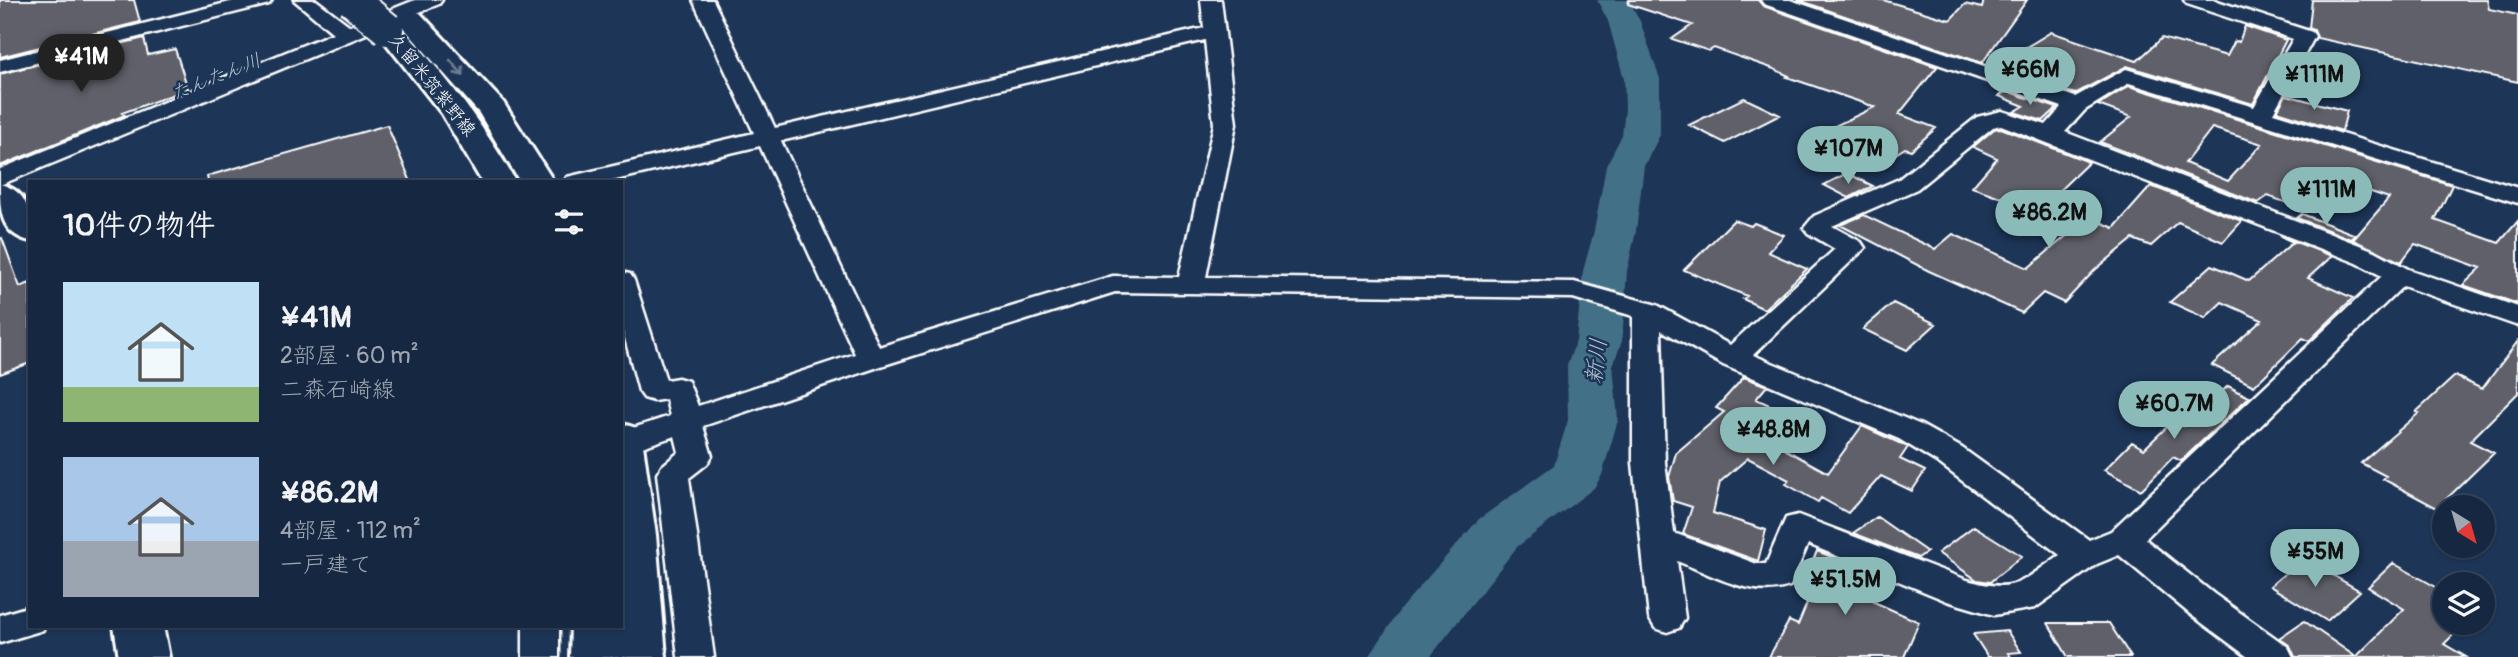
<!DOCTYPE html>
<html lang="ja">
<meta charset="utf-8">
<style>
body{margin:0;font-family:Pangolin,"Klee One",sans-serif;background:#23344c;color:#f1f3f6;height:100vh;display:flex;flex-direction:column;font-size:26px;white-space:nowrap}
*{box-sizing:border-box;margin:0}
p{font-size:23px;color:#9ea6b1}
.icon{flex:none;width:38px;height:38px;fill:none;stroke:currentColor;stroke-width:2;stroke-linecap:round;stroke-linejoin:round}
.map{position:relative;flex:1;overflow:hidden}
.panel{position:absolute;left:28px;top:180px;width:595px;height:448px;display:flex;flex-direction:column;background:#162841;border-radius:0px;box-shadow:0 2px 5px #0004,0 0 0 2px #35445a}
.panel>*{flex:none}
.needle{width:46px;rotate:143deg}
.fabs{position:absolute;left:2432px;top:495px;display:grid;gap:14px}
.fabs a{display:grid;place-items:center;width:63px;height:63px;border-radius:50%;background:#162841;box-shadow:0 2px 5px #0004,0 0 0 2px #35445a;font-size:35px}
.price{position:absolute;translate:-50% -60px;padding:0 16px;border-radius:24px;background:#8bbbb9;color:#111;font-size:23px;line-height:46px;filter:drop-shadow(0 2px 4px #0008)}
.price::after{content:'';position:absolute;left:50%;top:42px;width:21px;height:16px;margin-left:-10px;background:inherit;clip-path:polygon(0 0,100% 0,50% 100%)}
.price.on{background:#222;color:#fff}
ul{padding:0;list-style:none}
li{display:flex;align-items:center;gap:21px;height:175px;padding:0 35px}
li span{display:grid;place-items:center;flex:none;width:196px;height:140px;border-radius:0px;color:#555}
li>.icon{margin-inline-start:auto}
span .icon{width:84px;height:84px;fill:#fffc;stroke-width:1}
li b{font-size:30px}
h2{display:flex;justify-content:space-between;align-items:center;height:84px;padding:0 35px;font-size:30px}
.map>svg:first-child{display:block}
</style>
<div class="map">
<svg width="2518" height="657" viewBox="0 0 2518 657">
<rect width="100%" height="100%" fill="#1d3557"/>
<filter id="ink" filterUnits="userSpaceOnUse"><feTurbulence type="fractalNoise" baseFrequency=".0143" numOctaves="2"/><feDisplacementMap in="SourceGraphic" scale="14" xChannelSelector="R" yChannelSelector="G"/><feConvolveMatrix kernelMatrix="1 2 1 2 8 2 1 2 1" color-interpolation-filters="sRGB"/></filter>
<g filter="url(#ink)">
<g fill="none" stroke-linecap="round" stroke-linejoin="round">
<path fill="#436f87" fill-rule="evenodd" d="M1597,0h32l11,21 20,58v56l-16,31 -8,65 -9,40 -5,70 -9,24 5,55 -16,55 -8,13 -77,59 -87,110h-61l32,-49 78,-89 75,-54 14,-45 -1,-55 9,-24 7,-70 11,-40 12,-65 16,-31 3,-26 -1,-30 -16,-58z"/>
</g>
<path fill="#61616b" stroke="#fff" stroke-width="2" fill-rule="evenodd" d="M0,0h134l6,22 -140,35z
M1629,0h129l5,6 174,61 -38,47 37,14 -25,22 -6,-2 -26,16 -61,-30 57,-27 -88,-30 2,-1 -15,-7 -60,-21 -5,3 -37,-12 20,-14 -64,-21z
M1798,0h85l67,20 15,-16 17,4 2,-8h43l-45,63z
M2312,0h175l2,9 29,6v67l-201,-44 -3,-8 -5,-2z
M2245,26l41,14 -33,64 -126,-38 -52,28 -81,-27 57,-35 86,29 25,-23 65,18 8,-15 4,1z
M144,38l4,17 27,-6 13,40 -66,24 3,2 -125,51v-92z
M2129,86l323,99 -17,35 64,23 19,-22v83l-55,-19 18,-17 -66,-24 -14,18 -48,-22 36,-42 -54,-18 -22,32 -45,-16 -10,7 -158,-61 31,-25 -33,-12zM2212,128l50,16 -34,37 -43,-18z
M2006,91l51,17 -14,13 -29,-9 10,-6 -25,-10z
M2286,95l61,16 -5,20 -65,-20z
M1744,98l36,17 -55,28 -36,-18z
M387,125l24,57h-203l-1,-6z
M2001,128l88,34 -47,45 -10,-4 -4,4 -56,-20 25,-29 -24,-11 21,-18z
M1847,173l26,13 -24,12 -25,-13z
M2151,186l91,35 -19,21 -45,-20 -27,24 -18,-7 -38,31 -31,33 -21,-10 -21,20 -93,-42 -89,-46 24,-10 71,34 18,-15 75,34 61,-51 25,11z
M2302,214l54,21 -5,4 -54,-21z
M1734,220l17,6 3,-3 30,12 -16,17 39,17 -43,40 -21,-10 4,-3 -63,-26z
M2280,236l52,20 -24,22 45,20 -44,43 -6,-3 -49,48 -42,-21 50,-45 -40,-18 -17,16 -35,-16 42,-37 37,16 44,-39z
M2,238l18,49 10,-4v80l-30,11v-135z
M1893,303l43,21 -29,26 -44,-21z
M2518,341v52l-48,48 24,12 -57,55 -54,-29 3,-3 -25,-13 58,-50 -3,-1 39,-36 27,13z
M1744,377l23,9 -11,13 51,23 -21,28 42,23 34,-47 46,21 -8,12 25,12 -13,20 -31,-15 -33,37 -27,-15 -3,4 -32,-18 3,-4 -41,-22 -28,24 -7,31 53,17 -8,31 -75,-27 9,-27 -19,-6 -4,-24 7,-24 48,-41 -8,-4z
M2228,386l21,11 -68,64 -8,-4 -32,33 -37,-20 28,-28 12,7 29,-28 10,5z
M1877,517l50,35 -9,6 -65,-25z
M1974,526l48,30 -32,26 -13,-2 -39,-27z
M1817,551l66,27 -9,24 45,20 -15,35h-135l20,-36 9,4 17,-41 -10,-4z
M2303,558l57,33 -33,30 -57,-35z
M2393,563l52,29v31h20l-21,21 22,13h-171l-5,-11 -11,-8 25,-17 52,36 48,-48 -36,-22z
M2048,623h61l22,34h-63z
M2007,631l14,21 -13,1 3,4h-23l-15,-23z"/>
<g fill="none" stroke-linecap="round" stroke-linejoin="round">
<g stroke="#fff" stroke-width="5">
<path id="minor" d="M238,0h34l-3,4 -269,68v-12z
M294,0h22l34,26 65,-26h27l-3,4 -439,181v-16l333,-136z
M693,0h20l62,128 429,-100 -3,-28h20l15,124 -30,153 368,5 83,23 73,40 105,-96 -27,-16 -4,-5 10,-12 85,-37 78,-62 25,-6 44,14 16,-18 -298,-103 -3,-4h29l285,97 51,-28 128,38 39,-68 -106,-35 -3,-4h30l98,32 3,4 -42,77 245,75v15l-389,-120 -44,27 -20,22 310,119 33,18 110,38v19l-115,-40 -258,253 69,55 74,53 5,10h-45l-58,-43 -71,-59 -22,9 -62,44 -41,7 -47,-14 -139,-57 -18,42c-38,13 -77,-11 -113,-25l8,57 -6,10 -12,4 -12,-4 -6,-10 -16,-155v-147l-60,-18 -458,-6 -234,74 -178,60 9,30 -5,8 -18,14 25,179h-36l-21,-183 5,-8 17,-14 -4,-16 -54,18v-22l49,-16 -4,-17 -12,2 -10,-3 -5,-7 -18,-68v-51l9,2 4,6 32,100 12,-2 10,3 10,25 157,-52 -95,-208 -153,36h-43l3,-5 187,-44zM1205,40l9,84 -35,153 -66,-1 -234,71 -98,-206zM2001,125l356,138 25,13 -271,255 -22,9 -127,-92 -41,-23 -168,-70 112,-107 -4,-6 -29,-16 85,-37 76,-62zM1661,330l62,35 176,74 41,25 120,91c-40,27 -43,39 -93,25l-169,-65 -12,3 -20,46h-9l-83,-31 -9,-70z
M30,606v20h14l-1,4 -43,13v-28z
M523,626h36v31h-36z"/>
</g>
<g stroke="#fff" stroke-width="6">
<path id="secondary" d="M0,184c31,8 30,31 30,57 -30,-7 -30,-31 -30,-57z
M114,626h49l6,31h-50z"/>
</g>
<g stroke="#fff" stroke-width="6">
<path id="primary" d="M410,11l10,2 83,89 51,80h-34l-41,-69 -83,-94 4,-6z
M399,33l10,3c41,45 77,93 107,146h-34l-40,-68 -57,-72 4,-6z
M621,423l15,5 6,10 14,97 10,122h-96l1,-31h50z"/>
</g>
<use href="#minor" fill="#1d3557" fill-rule="evenodd"/>
<use href="#secondary" fill="#1d3557" fill-rule="evenodd"/>
<use href="#primary" fill="#1d3557" fill-rule="evenodd"/>
<g stroke="#fff" stroke-width="36" stroke-linecap="butt">
<path id="primary-bridge" d="M352,0l35,29"/>
</g>
<use href="#primary-bridge" stroke="#1d3557" stroke-width="32"/>
</g>
<defs><path id="oneway-shaft" d="M-6 0H5M1.5-3L5.5 0L1.5 3" fill="none" stroke-width="1.6" stroke-linecap="round" stroke-linejoin="round" transform="scale(1.75)"/></defs>
<use stroke="#6c7c92" href="#oneway-shaft" transform="translate(457 68) rotate(49)"/>
</g>
<g text-anchor="middle" dominant-baseline="central" stroke-width="5" stroke-linejoin="round" paint-order="stroke">
<g font-size="18" fill="#fff" stroke="#1d3557">
<text transform="translate(432 85) rotate(51)">久留米筑紫野線</text>
</g>
<g font-size="19" font-style="italic" fill="#b4c5cf" stroke="#1d3557">
<text transform="translate(216 77) rotate(-22)">たんたん川</text>
</g>
<g font-size="23" font-style="italic" fill="#b4c5cf" stroke="#1d3557">
<text transform="translate(1596 361) rotate(-83)">新川</text>
</g>
</g>
</svg>
<div class="fabs">
<a><svg class="needle" viewBox="-14 -14 28 28"><path d="M0-13l5 13h-10z" fill="#e53935"/><path d="M0 13l5-13h-10z" fill="#9ea6b1"/></svg></a>
<a><svg class="icon" aria-label="layers" viewBox="0 0 24 24"><path d="M12 4l9 5-9 5-9-5zM3 14l9 5 9-5"/></svg></a>
</div>
<b class="price on" style="left:81px;top:94px">¥41M</b>
<b class="price" style="left:2030px;top:107px">¥66M</b>
<b class="price" style="left:2314px;top:112px">¥111M</b>
<b class="price" style="left:1848px;top:186px">¥107M</b>
<b class="price" style="left:2326px;top:227px">¥111M</b>
<b class="price" style="left:2049px;top:250px">¥86.2M</b>
<b class="price" style="left:2174px;top:441px">¥60.7M</b>
<b class="price" style="left:1773px;top:467px">¥48.8M</b>
<b class="price" style="left:2315px;top:589px">¥55M</b>
<b class="price" style="left:1845px;top:617px">¥51.5M</b>
<section class="panel">
<h2>10件の物件<svg class="icon" aria-label="filters" viewBox="0 0 24 24"><path d="M4 7h16M4 17h16"/><circle cx="9" cy="7" r="2"/><circle cx="15" cy="17" r="2"/></svg></h2>
<ul>
<li><span style="background:linear-gradient(#bfe0f5 75%,#8fb573 0)"><svg class="icon" aria-label="home" viewBox="0 0 24 24"><path d="M3 11l9-7 9 7M6 9v11h12V9"/></svg></span><div><b>¥41M</b><p>2部屋 · 60 m²</p><p>二森石崎線</p></div></li>
<li><span style="background:linear-gradient(#a9c7e8 60%,#9aa5b1 0)"><svg class="icon" aria-label="home" viewBox="0 0 24 24"><path d="M3 11l9-7 9 7M6 9v11h12V9"/></svg></span><div><b>¥86.2M</b><p>4部屋 · 112 m²</p><p>一戸建て</p></div></li>
</ul>
</section>
</div>
